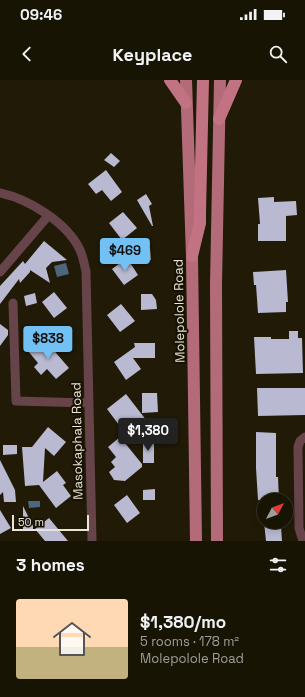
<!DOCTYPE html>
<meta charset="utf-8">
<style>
body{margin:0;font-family:"Space Grotesk",sans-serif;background:#252113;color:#f1f3f6;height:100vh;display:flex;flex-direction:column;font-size:15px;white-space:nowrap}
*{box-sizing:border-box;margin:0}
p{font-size:13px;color:#9f9e9a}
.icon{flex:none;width:22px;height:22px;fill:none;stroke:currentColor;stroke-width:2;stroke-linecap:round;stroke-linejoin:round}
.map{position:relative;height:461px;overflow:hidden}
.sheet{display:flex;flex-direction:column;background:#181404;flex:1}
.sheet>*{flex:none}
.needle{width:26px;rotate:49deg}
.fabs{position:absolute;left:257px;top:413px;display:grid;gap:8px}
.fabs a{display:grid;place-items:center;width:36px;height:36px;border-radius:50%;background:#181404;box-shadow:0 2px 10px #0003,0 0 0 1px #363326;font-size:20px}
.scale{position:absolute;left:12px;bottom:10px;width:77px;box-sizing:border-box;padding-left:4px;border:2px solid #e9e5d8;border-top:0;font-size:11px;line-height:14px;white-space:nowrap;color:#e9e5d8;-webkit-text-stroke:3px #171101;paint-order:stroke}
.price{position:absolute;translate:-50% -34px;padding:0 9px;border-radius:4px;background:#72c1f5;color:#111;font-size:13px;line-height:26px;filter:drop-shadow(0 1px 2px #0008)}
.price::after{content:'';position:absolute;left:50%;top:24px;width:12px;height:9px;margin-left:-6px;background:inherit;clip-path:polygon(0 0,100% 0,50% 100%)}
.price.selected{background:#222;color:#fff}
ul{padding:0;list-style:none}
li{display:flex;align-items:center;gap:12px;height:100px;padding:0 16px}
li+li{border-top:1px solid #363326}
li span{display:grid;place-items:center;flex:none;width:112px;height:80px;border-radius:4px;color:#555}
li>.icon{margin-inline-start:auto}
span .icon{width:48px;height:48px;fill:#fffc;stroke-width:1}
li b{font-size:17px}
h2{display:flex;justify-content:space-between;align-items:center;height:48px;padding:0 16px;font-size:17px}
.status{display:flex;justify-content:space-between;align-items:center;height:28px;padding:0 20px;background:#181404;direction:ltr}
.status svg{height:11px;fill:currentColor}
header{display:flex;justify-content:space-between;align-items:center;height:52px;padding:0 16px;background:#181404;font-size:18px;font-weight:700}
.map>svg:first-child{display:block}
</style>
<div class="status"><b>09:46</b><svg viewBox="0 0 49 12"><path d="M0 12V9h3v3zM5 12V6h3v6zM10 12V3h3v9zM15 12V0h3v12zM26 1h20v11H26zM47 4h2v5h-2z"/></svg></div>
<header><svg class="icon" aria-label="back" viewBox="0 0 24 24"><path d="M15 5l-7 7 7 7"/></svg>Keyplace<svg class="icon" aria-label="search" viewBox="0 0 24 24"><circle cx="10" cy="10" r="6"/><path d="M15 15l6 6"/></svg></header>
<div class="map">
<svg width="305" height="461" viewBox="0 0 305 461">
<rect width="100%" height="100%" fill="#201a06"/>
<path fill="#4c667d" d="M66,183l3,11 -12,3 -3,-11z
M28,421h12v6l-11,1z"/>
<path fill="#b9b9d2" d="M111,73l9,8 -6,6 -10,-7z
M106,90l16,22 -11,9 -9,-11 -6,4 -8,-10z
M146,114l6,10 -3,2 4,20h-1l-15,-26z
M274,117v5l22,-1 1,14 -11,1v25h-28v-17h2l-2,-26z
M123,132l14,16 -15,12 -13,-17z
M44,161l23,19 -15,2 -6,6 4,15 -20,-13v2l-10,11 -1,-4 -19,25v-18l23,-25 2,3z
M150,168l1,12 -10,1 -2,-11z
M127,178l11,17 -14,10 -12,-16z
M286,190l2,32h-2v10l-28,1 -2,-28h-2l-1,-13z
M54,212l13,16 -13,10 -12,-16z
M35,213l2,10 -11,3 -2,-10z
M141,214h11l4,6 1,9 -16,1z
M121,224l14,17 -15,11 -13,-17z
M0,244l8,6v5l-8,11z
M289,251h9v7h4l1,35 -47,1 -2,-37h17v2h18z
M44,259l25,29 -13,11 -9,-10 -6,6 -7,-8 4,-4 -10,-12z
M134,263h21v15h-22l8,11 -15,11 -12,-18 21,-15z
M257,308h48v27l-47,1z
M142,313h15l1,19 -16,1z
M126,314l24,31v3l-9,7 -6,-9 -10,7 -18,-24z
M48,347l18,15 -12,14 -9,-8 -2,34 14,-11 9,12 -3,2 8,11 -15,12 -17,-23 -14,1 -3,-39h10z
M256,352l20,1v44h2l1,23h-21l-2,-32z
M120,357l22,27v3l-17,14 -11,-1 -5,-8 6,-5 -4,-5 5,-5 -8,-10z
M143,362h11v21h-11z
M3,365h14v9l-14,1z
M0,380l15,30 1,12h-12l-1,-10 -3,3z
M155,409v11h-12v-10z
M127,415l13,18 -13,10 -13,-18z
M23,426l10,20v5h-10z
M0,430l11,18 -11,6z
M49,438l19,23h-23l-10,-12z
M264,442h13v4h4l1,15h-16z"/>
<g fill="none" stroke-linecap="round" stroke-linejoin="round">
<path stroke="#67444a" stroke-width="9" d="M0,113c28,6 67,29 80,57 3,6 4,14 6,21l6,270
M0,192l48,-56
M13,223l3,98 73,2
M303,461l-4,-13 -1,-81 2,-6 5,-4"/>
<path stroke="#b36b7a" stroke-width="12" d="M186,0l6,176 4,285
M217,461l-1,-257 4,-204"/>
<path stroke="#c27383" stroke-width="12" d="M170,0l16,23
M219,39l17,-39
M192,176l8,-33v-11l3,-132"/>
</g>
<g text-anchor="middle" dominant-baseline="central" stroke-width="4" stroke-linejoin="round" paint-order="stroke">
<g font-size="13" fill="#e9e5d8" stroke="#171101">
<text transform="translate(179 231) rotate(-91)">Molepolole Road</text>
<text transform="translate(77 361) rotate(-91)">Masokaphala Road</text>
</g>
</g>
</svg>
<div class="fabs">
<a><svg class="needle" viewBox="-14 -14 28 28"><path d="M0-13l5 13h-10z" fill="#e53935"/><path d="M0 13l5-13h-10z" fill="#9f9e9a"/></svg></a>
</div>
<div class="scale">50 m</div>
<b class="price" style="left:125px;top:192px">$469</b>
<b class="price" style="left:48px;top:280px">$838</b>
<b class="price selected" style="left:148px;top:372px">$1,380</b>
</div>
<section class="sheet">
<h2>3 homes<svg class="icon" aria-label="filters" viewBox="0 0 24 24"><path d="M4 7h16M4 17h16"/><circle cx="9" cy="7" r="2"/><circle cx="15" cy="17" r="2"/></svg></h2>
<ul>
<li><span style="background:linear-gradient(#ffd9b3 60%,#c2b280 0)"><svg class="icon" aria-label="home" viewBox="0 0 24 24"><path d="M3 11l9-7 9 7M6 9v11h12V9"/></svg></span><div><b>$1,380/mo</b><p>5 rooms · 178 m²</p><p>Molepolole Road</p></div></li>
</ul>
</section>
